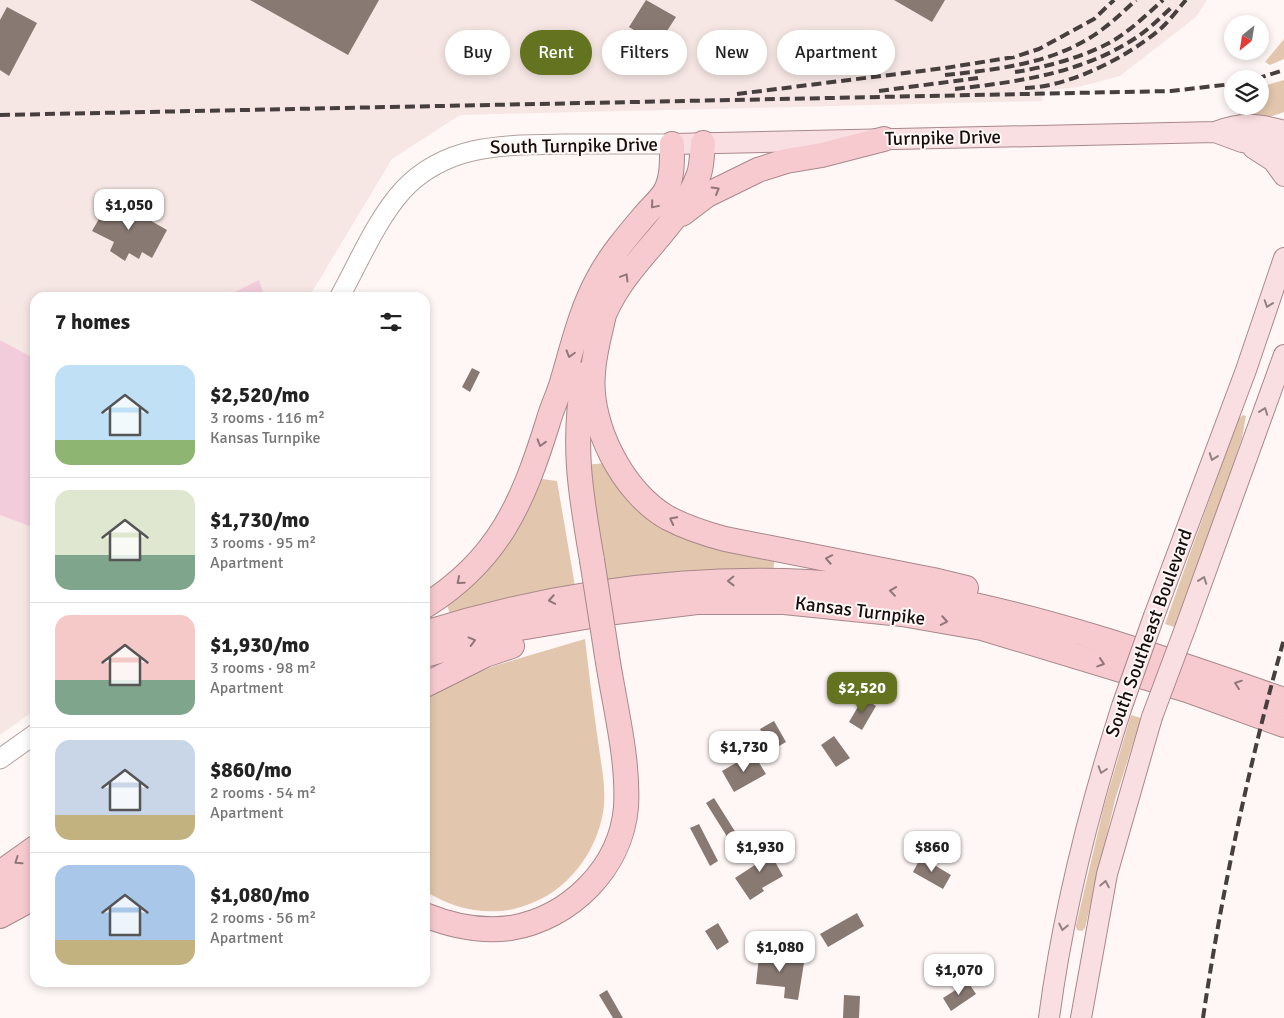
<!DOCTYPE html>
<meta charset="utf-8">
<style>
body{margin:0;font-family:Signika,sans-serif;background:#f6f6f6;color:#222;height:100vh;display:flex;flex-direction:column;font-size:19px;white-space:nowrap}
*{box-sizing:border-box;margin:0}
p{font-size:16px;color:#767676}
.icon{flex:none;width:28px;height:28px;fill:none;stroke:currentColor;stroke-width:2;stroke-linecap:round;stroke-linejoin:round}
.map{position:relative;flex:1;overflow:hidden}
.details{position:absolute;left:30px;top:292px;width:400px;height:695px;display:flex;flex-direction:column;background:#fff;border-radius:15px;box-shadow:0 2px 8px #0003}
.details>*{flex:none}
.top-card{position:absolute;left:445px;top:30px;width:475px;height:45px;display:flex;gap:10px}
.needle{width:32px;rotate:210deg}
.buttons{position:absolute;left:1224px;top:15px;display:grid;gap:10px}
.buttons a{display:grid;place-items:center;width:45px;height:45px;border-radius:50%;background:#fff;box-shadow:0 2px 8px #0003;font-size:25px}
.price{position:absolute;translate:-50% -42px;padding:0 11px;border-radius:10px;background:#fff;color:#222;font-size:16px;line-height:32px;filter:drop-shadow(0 1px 2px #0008)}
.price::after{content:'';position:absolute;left:50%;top:30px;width:15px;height:11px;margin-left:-8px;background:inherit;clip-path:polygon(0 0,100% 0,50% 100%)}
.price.on{background:#647320;color:#fff}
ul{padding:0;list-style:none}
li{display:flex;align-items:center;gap:15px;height:125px;padding:0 25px}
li+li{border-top:1px solid #e0e0e0}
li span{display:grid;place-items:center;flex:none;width:140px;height:100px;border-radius:15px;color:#555}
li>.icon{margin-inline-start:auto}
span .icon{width:60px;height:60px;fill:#fffc;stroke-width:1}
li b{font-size:21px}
h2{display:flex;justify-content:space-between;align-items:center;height:60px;padding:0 25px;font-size:21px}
.pill{padding:0 18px;border-radius:22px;background:#fff;box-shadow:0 2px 8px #0003;font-size:18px;line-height:45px}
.pill.on{background:#647320;color:#fff}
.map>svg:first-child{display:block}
</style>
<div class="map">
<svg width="1284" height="1018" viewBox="0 0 1284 1018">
<rect width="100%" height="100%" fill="#fff7f6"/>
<path fill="#f6e7e4" d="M0,0h1207l-11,17 -76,59 -42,11 -35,4 -1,10 -582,14 -68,44 -83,138 -274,1v412l-35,25z"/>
<path fill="#e2c6ad" d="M1284,39v20l-14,6 -5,-3z
M1284,80v32l-15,5 -37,2 7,-6 1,-7h20v-19z
M1243,415l3,1 -4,22 -38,111 -30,78 -9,-3 73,-205z
M605,463l15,25 155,70 -2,14 -87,-1 -87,12 -14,-118z
M535,478l22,3 18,105 -125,28 -4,-12z
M585,639c4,34 8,68 13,102 3,23 9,49 5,72 -8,42 -36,78 -76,92 -35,13 -72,5 -102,-14v-192l35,-20 37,-14z
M1131,715l10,3 -26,82 -30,128 -3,3 -5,-1 -1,-4 28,-120z"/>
<path fill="#f3ccdc" d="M259,280l5,15 -2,2h-37z
M0,340l35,19v169l-35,-13z"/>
<path fill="#887973" d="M250,0h129l-31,55z
M646,0l30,17 -18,28 -29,-18z
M894,0h51l-13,22z
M7,7l30,16 -28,53 -9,-6v-50z
M111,198l56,32 -15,28 -10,-6 -3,7 -10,-6 -4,8 -15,-10 4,-9 -22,-11z
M472,368l8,4 -10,20 -8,-5z
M863,698l13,8 -14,24 -13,-8z
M774,721l12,21 -14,8 -12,-21z
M834,736l16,22 -14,9 -15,-22z
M753,753l13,21 -32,18 -12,-21z
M714,798l22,35 -8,5 -22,-35z
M699,824l19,37 -8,5 -20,-38z
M763,840l20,36 -21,12 2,3 -14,9 -15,-22 26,-17 -9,-15z
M921,857l30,18 -8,14 -30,-17z
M857,913l7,13 -36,21 -8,-13z
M718,923l11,19 -12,8 -12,-19z
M760,948l15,2v9l29,4 -6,37 -14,-2 1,-11 -29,-3z
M968,982l8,12 -25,17 -8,-13z
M607,990l16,28h-10l-14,-23z
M844,995l16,1 -1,22h-16z"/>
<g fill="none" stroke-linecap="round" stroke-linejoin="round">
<g stroke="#b2a19e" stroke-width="21">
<path id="secondary" d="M339,298c20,-36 37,-78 64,-108 44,-47 103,-45 162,-46 36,0 71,0 107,0
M0,759l35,-25"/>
</g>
<g stroke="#a8888b" stroke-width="22">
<path id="primary" d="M1215,132l27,10 42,8
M672,144l543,-12c26,-10 42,-9 69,-1
M1253,148l20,13 11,15
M1154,616l92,-246 38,-112
M1186,626l98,-271
M1049,1018c14,-107 40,-209 73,-312
M1081,1018l26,-144 45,-157"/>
</g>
<g stroke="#a8888b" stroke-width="26">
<path id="highway" d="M682,214l25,-19 51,-25 28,-9 36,-6 62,-16
M605,310c-4,20 -11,42 -12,63 -5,51 30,120 75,145 19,10 38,16 57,21l208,41 33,8
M600,325c21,-62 78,-93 99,-151 3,-9 3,-21 4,-31
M584,374c-12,70 -4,117 8,186
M425,606c74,-46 98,-104 123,-184 4,-15 11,-28 15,-43 10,-34 18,-69 35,-100 12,-23 30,-44 47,-64 6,-7 15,-15 20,-23 8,-14 7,-33 7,-48
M425,633c166,-52 344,-68 516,-35 118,23 230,63 343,102
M425,655l95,-27 95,-16 82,-10h87l118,12 80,14 205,62 97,35
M425,685l60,-30 27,-9
M0,873l35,-25
M0,900l35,-25
M425,915c27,11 57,17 86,13 59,-10 110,-60 115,-121 3,-48 -12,-104 -19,-151
M0,916l35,-19"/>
</g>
<use href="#secondary" stroke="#fff" stroke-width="19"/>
<use href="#primary" stroke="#fadfe2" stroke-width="20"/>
<use href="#highway" stroke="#f7cacf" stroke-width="24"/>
<path stroke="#463f3e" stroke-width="4" stroke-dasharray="10 5" stroke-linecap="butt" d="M1015,72c28,-4 64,-14 90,-27 21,-10 40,-29 58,-45
M945,75c56,-6 114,-12 159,-47 12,-9 22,-19 32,-28
M1256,79l28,-9
M1025,88c44,-1 100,-30 133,-57 10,-8 19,-21 28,-31
M955,89c61,-7 125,-15 179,-50 13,-8 26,-21 38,-32
M879,91l99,-13
M737,94l208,-26 69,-11 25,-8 55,-30 20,-19
M0,115l1171,-24 61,-7
M1203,1018c19,-128 46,-254 81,-379"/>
<g stroke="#a8888b" stroke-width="22" stroke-linecap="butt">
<path id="primary-bridge" d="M1122,706l32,-90
M1152,717l34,-91"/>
</g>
<g stroke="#a8888b" stroke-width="26" stroke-linecap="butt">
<path id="highway-bridge" d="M592,560l15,96"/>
</g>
<use href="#primary-bridge" stroke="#fadfe2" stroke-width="20"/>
<use href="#highway-bridge" stroke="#f7cacf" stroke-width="24"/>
</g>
<defs><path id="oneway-chevron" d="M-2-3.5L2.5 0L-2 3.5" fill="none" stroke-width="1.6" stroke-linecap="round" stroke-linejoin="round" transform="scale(1.25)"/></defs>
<g stroke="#917578">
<use href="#oneway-chevron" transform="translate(716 190) rotate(-30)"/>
<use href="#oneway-chevron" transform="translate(654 205) rotate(130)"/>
<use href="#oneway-chevron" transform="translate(625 277) rotate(-59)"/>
<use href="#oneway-chevron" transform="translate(570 354) rotate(106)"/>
<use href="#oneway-chevron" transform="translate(541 443) rotate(107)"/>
<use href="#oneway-chevron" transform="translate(673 520) rotate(-153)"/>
<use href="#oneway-chevron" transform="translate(829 559) rotate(-169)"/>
<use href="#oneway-chevron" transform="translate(460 581) rotate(140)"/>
<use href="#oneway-chevron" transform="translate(731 581) rotate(179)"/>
<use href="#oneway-chevron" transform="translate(893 591) rotate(-172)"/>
<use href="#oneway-chevron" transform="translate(552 600) rotate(170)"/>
<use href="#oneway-chevron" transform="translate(944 621) rotate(10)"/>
<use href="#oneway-chevron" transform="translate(472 641) rotate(-15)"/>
<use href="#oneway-chevron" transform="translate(1101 663) rotate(18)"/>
<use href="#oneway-chevron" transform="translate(1238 684) rotate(-161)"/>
<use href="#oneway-chevron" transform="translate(18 861) rotate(145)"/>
</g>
<g stroke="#928182">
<use href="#oneway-chevron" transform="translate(1268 304) rotate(109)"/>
<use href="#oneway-chevron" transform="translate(1264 411) rotate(-70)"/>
<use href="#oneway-chevron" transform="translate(1213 457) rotate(110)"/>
<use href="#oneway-chevron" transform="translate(1203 580) rotate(-70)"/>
<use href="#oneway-chevron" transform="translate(1102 770) rotate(108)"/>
<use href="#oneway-chevron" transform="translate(1105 884) rotate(-79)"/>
<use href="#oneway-chevron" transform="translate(1063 927) rotate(102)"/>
</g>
<g text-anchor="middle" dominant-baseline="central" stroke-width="4" stroke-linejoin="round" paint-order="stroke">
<g font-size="19" fill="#140e0d" stroke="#fff7f6">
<text transform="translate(943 138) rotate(-1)">Turnpike Drive</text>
<text transform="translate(574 146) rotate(-1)">South Turnpike Drive</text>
<text transform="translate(860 611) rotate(7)">Kansas Turnpike</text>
<text transform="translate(1149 633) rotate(-70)">South Southeast Boulevard</text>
</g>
</g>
</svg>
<div class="buttons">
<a><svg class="needle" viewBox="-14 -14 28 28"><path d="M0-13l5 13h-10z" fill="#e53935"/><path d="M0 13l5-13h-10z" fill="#767676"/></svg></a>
<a><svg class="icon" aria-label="layers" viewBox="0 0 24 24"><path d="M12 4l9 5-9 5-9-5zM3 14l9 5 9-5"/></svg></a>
</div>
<b class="price" style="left:129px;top:231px">$1,050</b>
<b class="price on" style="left:862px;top:714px">$2,520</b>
<b class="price" style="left:744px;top:773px">$1,730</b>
<b class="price" style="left:760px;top:873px">$1,930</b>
<b class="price" style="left:932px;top:873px">$860</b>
<b class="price" style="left:780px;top:973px">$1,080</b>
<b class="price" style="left:959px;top:996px">$1,070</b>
<div class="top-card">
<a class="pill">Buy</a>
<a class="pill on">Rent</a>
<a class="pill">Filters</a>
<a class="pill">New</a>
<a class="pill">Apartment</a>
</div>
<section class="details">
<h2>7 homes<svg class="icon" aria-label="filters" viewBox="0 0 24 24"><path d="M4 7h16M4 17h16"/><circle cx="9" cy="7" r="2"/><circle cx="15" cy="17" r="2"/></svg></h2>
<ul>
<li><span style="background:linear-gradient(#bfe0f5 75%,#8fb573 0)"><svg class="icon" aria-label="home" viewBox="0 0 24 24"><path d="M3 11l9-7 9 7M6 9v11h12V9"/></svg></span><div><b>$2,520/mo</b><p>3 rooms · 116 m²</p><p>Kansas Turnpike</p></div></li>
<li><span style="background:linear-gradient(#dfe7d0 65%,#7fa58c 0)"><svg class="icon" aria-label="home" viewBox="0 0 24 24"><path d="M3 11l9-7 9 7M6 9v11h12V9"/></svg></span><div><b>$1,730/mo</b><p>3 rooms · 95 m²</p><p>Apartment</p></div></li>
<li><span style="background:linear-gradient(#f6c9c9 65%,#7fa58c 0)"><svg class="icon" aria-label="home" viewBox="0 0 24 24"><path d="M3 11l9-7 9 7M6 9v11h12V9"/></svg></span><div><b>$1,930/mo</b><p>3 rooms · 98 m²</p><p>Apartment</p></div></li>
<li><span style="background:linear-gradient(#c9d6e8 75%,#c2b280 0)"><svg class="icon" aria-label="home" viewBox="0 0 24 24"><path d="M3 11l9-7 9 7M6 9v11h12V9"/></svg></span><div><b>$860/mo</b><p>2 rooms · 54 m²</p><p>Apartment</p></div></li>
<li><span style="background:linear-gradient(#a9c7e8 75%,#c2b280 0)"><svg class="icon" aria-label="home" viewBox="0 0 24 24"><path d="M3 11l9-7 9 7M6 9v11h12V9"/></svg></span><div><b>$1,080/mo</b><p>2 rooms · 56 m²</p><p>Apartment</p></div></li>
</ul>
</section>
</div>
